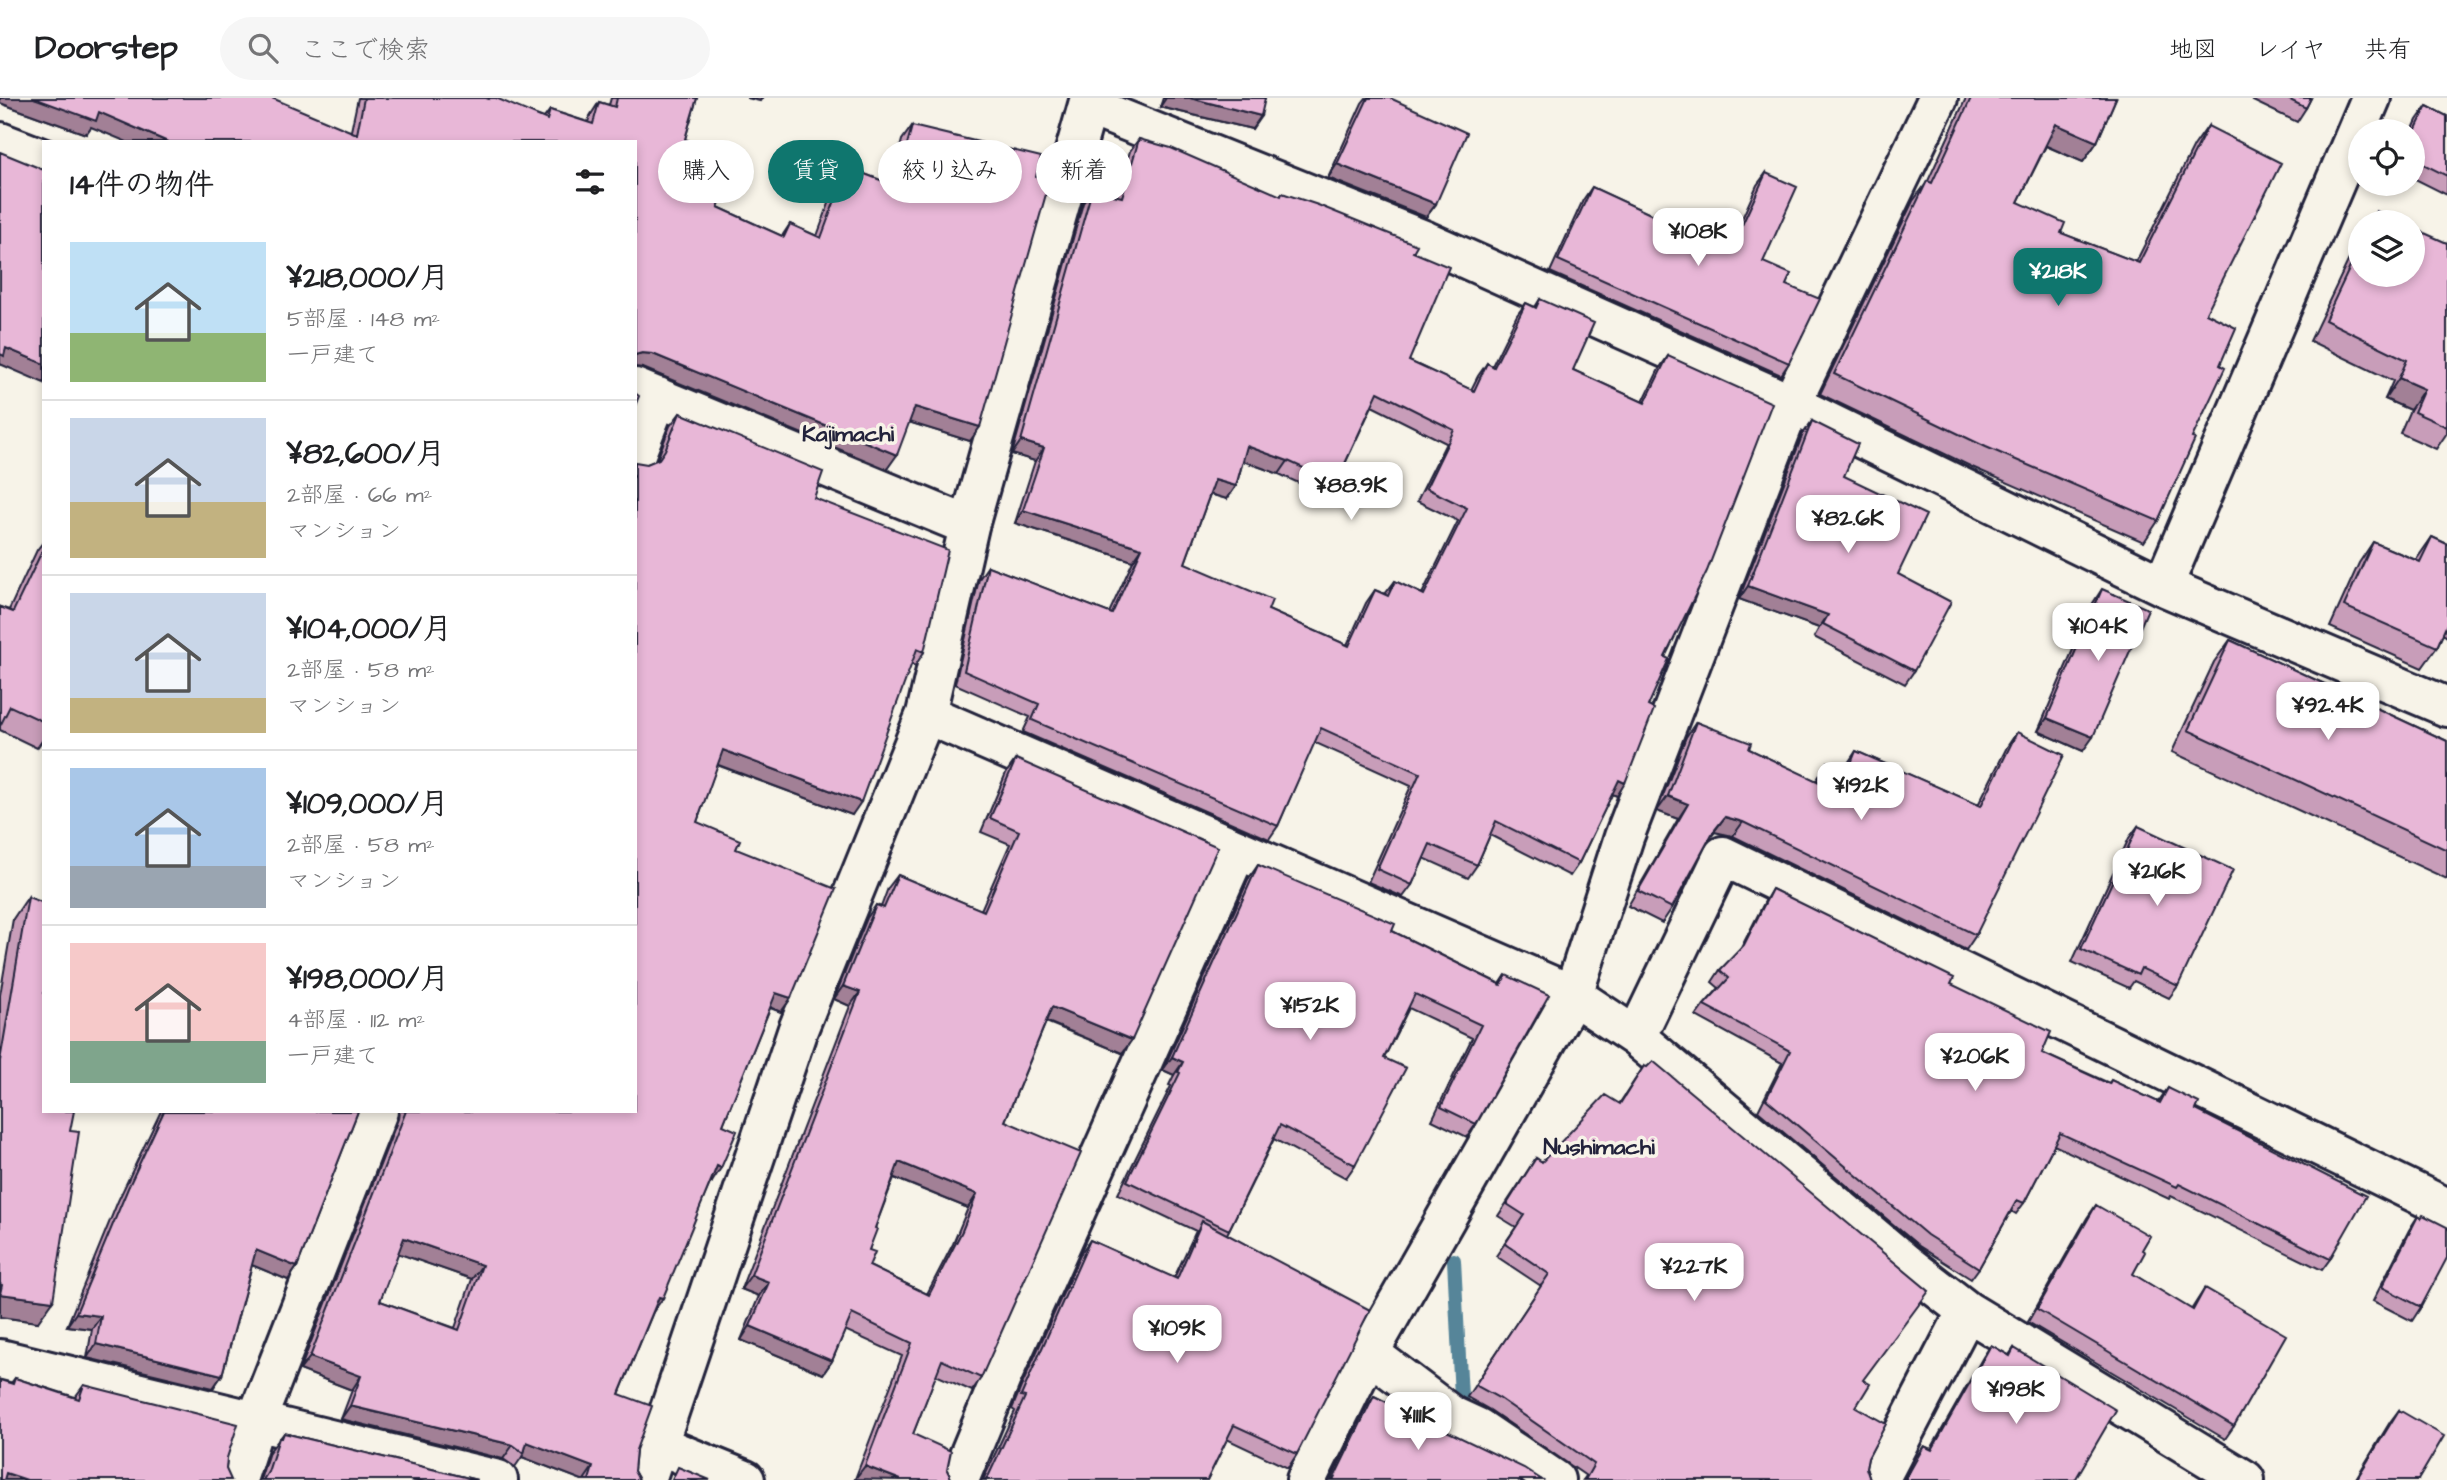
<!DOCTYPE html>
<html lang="ja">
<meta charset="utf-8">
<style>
body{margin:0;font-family:"Architects Daughter","Klee One",sans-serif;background:#f6f6f6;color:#202124;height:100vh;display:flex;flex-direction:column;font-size:26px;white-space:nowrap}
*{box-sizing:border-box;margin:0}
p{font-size:23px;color:#757577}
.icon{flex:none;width:38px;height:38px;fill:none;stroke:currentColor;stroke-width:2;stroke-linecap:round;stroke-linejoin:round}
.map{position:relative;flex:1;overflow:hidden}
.panel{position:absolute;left:42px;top:42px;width:595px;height:973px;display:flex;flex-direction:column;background:#fff;border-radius:0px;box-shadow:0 4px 10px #0003}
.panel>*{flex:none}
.top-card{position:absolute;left:658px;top:42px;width:665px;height:63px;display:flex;gap:14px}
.buttons{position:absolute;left:2348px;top:21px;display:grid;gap:14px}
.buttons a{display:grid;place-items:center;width:77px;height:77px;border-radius:50%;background:#fff;box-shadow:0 4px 10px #0003;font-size:35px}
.price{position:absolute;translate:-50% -60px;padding:0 16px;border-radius:14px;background:#fff;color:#222;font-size:23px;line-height:46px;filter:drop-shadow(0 2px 4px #0008)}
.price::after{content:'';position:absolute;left:50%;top:42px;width:21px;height:16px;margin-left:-10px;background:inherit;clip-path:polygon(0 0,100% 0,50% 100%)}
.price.on{background:#0f766e;color:#fff}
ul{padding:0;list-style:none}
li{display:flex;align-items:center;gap:21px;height:175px;padding:0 28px}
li+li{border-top:2px solid #e0e0e0}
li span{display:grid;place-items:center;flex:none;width:196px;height:140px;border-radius:0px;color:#555}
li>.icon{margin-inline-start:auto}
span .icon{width:84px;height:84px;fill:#fffc;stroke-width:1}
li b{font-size:30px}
h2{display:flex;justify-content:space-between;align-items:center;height:84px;padding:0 28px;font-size:30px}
.chip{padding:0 24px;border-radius:32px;background:#fff;box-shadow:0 4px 10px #0003;font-size:24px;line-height:63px}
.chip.on{background:#0f766e;color:#fff}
header{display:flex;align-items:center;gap:42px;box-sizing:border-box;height:98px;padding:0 35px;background:#fff;border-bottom:2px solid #e0e0e0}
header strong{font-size:33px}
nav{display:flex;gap:38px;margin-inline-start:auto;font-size:24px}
.search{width:490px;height:63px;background:#f6f6f6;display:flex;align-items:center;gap:18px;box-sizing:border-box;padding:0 24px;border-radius:38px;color:#757577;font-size:26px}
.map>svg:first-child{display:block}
</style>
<header>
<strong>Doorstep</strong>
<div class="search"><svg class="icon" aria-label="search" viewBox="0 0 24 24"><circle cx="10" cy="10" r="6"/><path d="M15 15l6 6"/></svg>ここで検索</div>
<nav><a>地図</a><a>レイヤ</a><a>共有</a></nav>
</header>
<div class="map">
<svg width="2447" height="1382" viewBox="0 0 2447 1382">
<rect width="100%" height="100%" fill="#f7f3e8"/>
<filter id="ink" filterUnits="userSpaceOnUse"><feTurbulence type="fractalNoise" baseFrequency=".0143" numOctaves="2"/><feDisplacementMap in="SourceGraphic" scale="14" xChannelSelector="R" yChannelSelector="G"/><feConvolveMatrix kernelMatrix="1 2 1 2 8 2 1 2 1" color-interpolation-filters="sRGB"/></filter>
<g filter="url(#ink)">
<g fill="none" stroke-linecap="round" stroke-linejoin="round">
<path stroke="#568599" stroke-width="14" d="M1454,1162l8,156"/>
<g stroke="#22223b" stroke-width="44">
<path id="minor" d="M1089,8l337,135 365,163 372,182 284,121
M0,44l44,17
M635,290l334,138
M635,358l23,-59
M2163,488l208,-488
M926,616l647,281 63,42 269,226 62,48 278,169
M1636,939l87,-181 724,352
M1369,1255l83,63 26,12 77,52
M0,1261l498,121
M659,1347l86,35
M237,1382l19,-59 122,-310
M646,1382l151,-448 129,-318 43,-188 121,-428
M959,1382l42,-102 236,-527
M1306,1382l63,-127 204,-358 51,-158 167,-433 147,-306
M1879,1382l88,-169"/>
</g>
<use href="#minor" stroke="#f7f3e8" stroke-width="38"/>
</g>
<path fill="#c89db9" stroke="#22223b" stroke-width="2" fill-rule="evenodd" d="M0,0l351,33 7,-33h128l3,1v-1l55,20 6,-8 38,12 2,-6 9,-14 10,3 2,-7h86l-12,41 33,68 64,29 8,-12 27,12 17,-46 10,-14 12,5 6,-8 29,11 11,-44 10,-14 58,315 -61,-19 -22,47 -244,-101 -8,-226 -544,-15 -5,7 -86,-31z
M1163,0h102l-13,31 -92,-22z
M1366,0h24l46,106 -10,13 -98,-39 34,-75z
M1966,0h150l-19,44 -14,20 -37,-16 -28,56 43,31 75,29 58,-116 14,-20 -2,187 14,52 -62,156 -14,21 -172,-75 -152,-73 93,-193 15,-20z
M2255,0h56l-5,10 -9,14 -44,-21z
M2427,8l20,10v79l-34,-17v-47h-1l5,-11z
M1139,41l141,57 2,-3 131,59 -4,109 62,29 7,-14 9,-13 5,3 25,-51 9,-12 9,4 5,-8 33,71 70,32 16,-33 9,-13 -3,301 -48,139 -5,-2 -33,69 -9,13 -80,-41 -13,30 -9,13 -44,-20 -12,27 -9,12 -35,-15 43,-96 -97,-44 -36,84 -9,13 -246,-107 7,-15 -75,-33 24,-105 9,-13 121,47 24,-52 -118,-38 20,-62 -23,-7 71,-251 9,-13 25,5 13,-44zM1372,308l74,37 -29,58 41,20 -36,73 -27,-13 -10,13 -10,-4 -9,13 -19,42 -79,-35 -83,-47 25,-69 17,5 9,-13 7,-25 36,13 48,22 9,-13z
M1766,75l-3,89 23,23 3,78 -8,12 -231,-103 33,-72 9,-13 136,63 29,-65z
M2361,136v41l86,-32v190l-11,16 -36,-16 10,-23 -25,-11 8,-18 -83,-40z
M680,315l134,85 110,154 -9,14 -4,-2 -59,151 -135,-50 -20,57 39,27 55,149 -10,14 -11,-4 -47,117 -11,57 -1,-1 -58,131 -34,82 17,56 -2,21 5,9h-57l-60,-23 -7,10 -12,-8 -162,-40 11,-29 -52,-20 98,-251 1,-8h236l12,-647 10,-4 13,-34zM398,1155l74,26 -17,49 -75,-27z
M1812,323l86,153 16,97 -9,13 -91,-47 5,-9 -80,-29 64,-165z
M2432,439l15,7v93l-4,-3 -6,13 -15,21 -92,-41 29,-64 14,-21 43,18z
M44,443v197l-7,10 -37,-18v-123l9,3 28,-60z
M2102,491l-19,162 -45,-20 55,-128z
M2230,542l217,101v138l-275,-127 42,-90z
M1696,624l53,27 67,32 12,-19 16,7 12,-18 122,54 29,-58 10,-15 -41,203 -10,15 -233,-114 -18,-4 -5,5 -38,71 -10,15 -34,-17 50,-87 -21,-8 29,-74z
M1016,661l106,294 -76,-31 -41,99 -24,257 -9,13 -36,-16 -23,59 34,36 4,9h-96l47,-123 -57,-26 -13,31 -9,13 -82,-34 18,-44 -18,-7 109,-283 -16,-7 33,-81 9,-13 5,2 7,-19 10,-13 83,35 29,-66 -29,-12 25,-59zM894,1080l74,30 -15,36 -26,50 -58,-28v-16l6,-22z
M2138,728l40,160 -9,12 -35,-17 -5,7 -57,-26 57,-124z
M1258,767l242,119 6,-9 -30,149 -9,13 -35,-17 40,-82 -63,-30 -25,50 -29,107 -9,13 -72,-39 -47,95 70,220 -9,14 -61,-29 -20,41h-224l32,-69 -3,-2 9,-22 60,-134 9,-13 84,38 22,-47 -78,-37 53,-108 -2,-1 5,-10 -11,-5 86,-192z
M1772,791l179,95 91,69 67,30 2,-3 47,22 10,-14 28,22 134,149 -8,11 -151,-74 -2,3 -115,-54 -30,58 -8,11 -5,-3 -32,57 -8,11 -52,-33 -161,-135 24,-48 -86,-47 8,-11 15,-17 -7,-6 8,-12 20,-20 25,-49z
M28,799l10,425 -38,-5v-322l13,-76z
M1644,968l219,314 -7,27 12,51 -2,10 4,12h-287l3,-4 -96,-66 -23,-13 74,-111 -45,-30 20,-29 -18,-11 38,-58 6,4 77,-58z
M161,1013h197l-61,156 -9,13 -36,-15 -30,110 -9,13 -126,-30 5,-29 -25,-3 51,-125z
M2096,1107l46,45 -9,24 58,36 14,-22 29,138 -9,13 -197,-117 59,-104z
M2418,1118l3,91 -9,14 -39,-20 36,-71z
M1991,1247l18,10 5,-7 61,132h-171l11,-22 9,-12 7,3 52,-92z
M15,1280l60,19 9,-12 143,73 -1,11 -215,-86z
M1374,1298l168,84h-211l35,-72z
M2399,1312l19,70h-63l35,-58z
M284,1335l193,47h-217l9,-28z"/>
<path fill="#a28096" stroke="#22223b" stroke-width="2" d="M0,0h34l65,14 69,30h-41l-36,-15 -5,7 -86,-31z
M747,0h15l-2,3z
M1166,0h24l71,18 -9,13 -92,-22z
M2056,26l41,18 -14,20 -41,-18z
M1337,66l99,40 -10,13 -98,-39z
M6,250l38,16v19l-44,-19v-10z
M642,255l11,1 244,101 -10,14 -244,-101 -8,-1v-12z
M2399,280l25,11 -14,21 -25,-11z
M915,309l65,20 -10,14 -65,-20z
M1021,343l23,7 -9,13 -23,-7z
M1247,348l41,15 -9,13 -41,-15z
M1215,382l21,6 -9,13 -21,-6z
M1023,412l119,38 -9,13 -118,-38z
M1748,488l80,29 -9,13 -80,-29z
M2047,620l46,19 -10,14 -45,-20z
M723,652l138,52 -9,13 -139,-52z
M1619,682l6,3 -8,13 -7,-3z
M1668,698l20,8 -10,15 -21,-8z
M1725,719l18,5 -10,14 -18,-4 -12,15z
M843,888l17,6 -10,14 -16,-7z
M776,895l15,5 -10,14 -14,-6z
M1052,909l80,33 -10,13 -79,-33z
M1172,959l11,5 -9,13 -11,-5z
M899,1064l78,32 -9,14 -78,-32z
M717,1068l4,2 -9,14 -5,-2z
M404,1140l78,27 -10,14 -78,-27z
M256,1152l41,17 -9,13 -41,-17z
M751,1177l18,7 -10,14 -18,-7z
M0,1196l53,7 -15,21 -38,-5z
M659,1199l4,1 -10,14 -4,-2z
M76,1215l25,3 -9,13 -25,-3z
M750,1228l82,35 -9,13 -82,-34z
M96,1246l126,31 -9,13 -126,-30z
M310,1259l51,19 -9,14 -52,-20z
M350,1308l163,39 -10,14 -162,-40z
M527,1344l66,25 -9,13h-2l-60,-23 2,-4z
M865,1368l36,14 -46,-1z
M6,1375l21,7h-25z"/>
<path fill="#e8b7d7" stroke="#22223b" stroke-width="2" fill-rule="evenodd" d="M34,0h238l85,36 7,-36h122l3,1 1,-1h6l51,22 3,-10 43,14 6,-22 16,5 2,-9h80l-12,41 53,23 -20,45 66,30 6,-13 31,14 23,-62 14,5 4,-8 34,13 16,-60 129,31 -5,20 14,3 -70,247 -65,-20 -18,48 -244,-101 -11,-1 -7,2v-213h-467l-69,-30 -3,9z
M1190,0h75l-4,18z
M1368,0h22l77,35 -31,71 -99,-40z
M1971,0h145l-19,44 -41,-18 -38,78 47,21 -4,10 78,30 69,-137 73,37 -75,150 30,15 -16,37 5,3 -33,70 3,1 -37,82 -172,-74 -152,-73 93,-193 5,2z
M2286,0h25l-5,10z
M2427,8l20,10v60l-34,-17v-24z
M1139,41l32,9 110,48 1,-3 36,12 99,40 -4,7 36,15 -40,94 65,30 13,-28 7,4 32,-64 10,5 4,-9 54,24 -21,47 72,33 23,-47 104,47 -65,168 -42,86 4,2 -21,47 6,3 -29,74 -6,-3 -40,83 -83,-42 -19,44 -47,-21 -18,41 -35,-16 43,-96 -99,-45 -43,98 -246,-106 7,-16 -75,-33 24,-105 124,48 30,-66 -119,-38 21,-62 -23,-7 71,-251 30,7zM1378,294l76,38 -28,58 41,20 -43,87 -29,-14 -7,15 -13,-6 -26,56 -81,-36 4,-10 -87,-37 30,-83 21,6 11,-40 41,15 48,22z
M0,54l44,18v194l-38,-16 -2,8 -4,-2z
M1766,75l31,14 -34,75 28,12 -5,11 34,14 -31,64 -231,-103 34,-73 138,64z
M2376,113l25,11h-30z
M2413,130l34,15v184l-33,-15 10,-23 -25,-11 8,-18 -82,-40 36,-76v31h52z
M635,295l4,3 -4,10z
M680,315l143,59 -9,26 134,52 -24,102 -7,-3 -56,153 -138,-52 -26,72 43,18 -4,9 100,40 -45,109 -15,-5 -53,132 14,6 -16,37 -4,-2 -54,132 -4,-1 -40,97 33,12 -16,44 -2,21 5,9h-50l4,-13 -66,-25 -3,11 -11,-8 -163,-39 11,-30 -51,-19 96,-246h229v-649l12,2 12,-5 6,-9zM404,1140l78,27 -23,65 -79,-29z
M1812,323l46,23 -14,32 82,39 -28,59 53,28 -37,69 -91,-47 5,-9 -80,-29z
M2432,439l15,7v80l-10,23 -93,-41 29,-64 47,20z
M44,449v175l-34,-16 -10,20v-119l13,5z
M2102,491l46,20 -55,128 -46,-19z
M2230,542l217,101v109l-259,-120z
M1696,624l55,21 -2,6 70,33 9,-20 20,9 8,-20 125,55 36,-74 47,23 -88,180 -233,-113 -18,-5 -12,15 -41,76 -34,-17 50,-87 -20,-8z
M1016,661l202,88 -86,193 -80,-33 -47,114 76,32 -100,225 -39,-18 -29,74 38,17 -4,19 5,10h-51l-36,-14 47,-123 -60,-29 -20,47 -82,-35 19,-44 -18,-7 109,-283 -17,-6 33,-81 8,3 14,-33 86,36 35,-80 -29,-13zM899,1064l78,32 -15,37 -33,64 -60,-29 6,-14 -6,-2 8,-21 -2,-1z
M2138,728l95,44 -55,116 -37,-18 -3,7 -57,-26z
M1258,767l137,59 -3,7 109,54 5,-10 43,20 -73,129 -35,-17 40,-82 -66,-31 -31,64 22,10 -51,97 -75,-40 -51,105 -102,-49 53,-108 -2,-1 5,-10 -11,-5z
M1772,791l182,89 -3,6 100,48 -9,21 67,31 2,-4 49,23 8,-15 31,15 -3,7 170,86 -36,63 -151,-75 -2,3 -117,-54 -36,70 -7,-3 -38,68 -52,-33 -161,-136 24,-48 -86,-46 25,-27 -9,-8 24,-25z
M28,799l16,6v208h30l-4,20 9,1 -26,169 -53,-7 2,-9 -2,-1v-223z
M1653,963l276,230 -66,89 7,4 -14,23 30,17 -18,34 -2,10 4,12h-285l9,-16 -95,-66 -24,-13 74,-111 -44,-30 19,-29 -17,-11 29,-46 6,4 63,-67 15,9 24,-38 3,1z
M164,1013h194l-61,156 -41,-17 -34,125 -126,-31 5,-28 -25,-3 52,-125z
M2096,1107l54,31 -8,14 3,2 -12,22 60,36 12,-22 81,47 -52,91 -197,-117z
M2423,1117l24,12v31l-26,49 -39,-20 36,-71 3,2z
M1202,1123l168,89 -73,144 -63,-29 -27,55h-222l4,-5 36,-78 -4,-1 10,-23 59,-133 87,39z
M1991,1247l19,11 4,-8 102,62 -41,70h-170l19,-34 8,4z
M15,1280l64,21 5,-14 154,39 -11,34 -1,11 5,11h-204l-21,-7 -2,7h-4v-100l13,4z
M1374,1298l150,72 18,12h-209z
M2399,1312l45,26 -26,44h-62z
M284,1335l193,47h-214l5,-8 11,-34h3z
M678,1369l32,13h-38z"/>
</g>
<g text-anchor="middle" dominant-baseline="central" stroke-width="7" stroke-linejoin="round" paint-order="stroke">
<g font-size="23" font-weight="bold" fill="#22223b" stroke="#f7f3e8">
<text x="848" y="336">Kajimachi</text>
<text x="1599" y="1049">Nushimachi</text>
</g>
</g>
</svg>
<div class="buttons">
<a><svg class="icon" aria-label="locate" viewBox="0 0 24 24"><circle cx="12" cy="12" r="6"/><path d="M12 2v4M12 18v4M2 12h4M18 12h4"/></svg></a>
<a><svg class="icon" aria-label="layers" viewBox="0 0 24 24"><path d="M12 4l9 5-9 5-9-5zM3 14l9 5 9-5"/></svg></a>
</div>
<b class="price" style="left:1698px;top:170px">¥108K</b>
<b class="price on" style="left:2058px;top:210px">¥218K</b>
<b class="price" style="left:1351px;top:424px">¥88.9K</b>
<b class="price" style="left:1848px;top:457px">¥82.6K</b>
<b class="price" style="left:2098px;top:565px">¥104K</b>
<b class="price" style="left:2328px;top:644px">¥92.4K</b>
<b class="price" style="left:1861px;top:724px">¥192K</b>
<b class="price" style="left:2157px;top:810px">¥216K</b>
<b class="price" style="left:1310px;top:944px">¥152K</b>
<b class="price" style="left:1975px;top:995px">¥206K</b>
<b class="price" style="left:1694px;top:1205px">¥227K</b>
<b class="price" style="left:1177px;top:1267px">¥109K</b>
<b class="price" style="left:2016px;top:1328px">¥198K</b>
<b class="price" style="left:1418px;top:1354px">¥111K</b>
<div class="top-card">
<a class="chip">購入</a>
<a class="chip on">賃貸</a>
<a class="chip">絞り込み</a>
<a class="chip">新着</a>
</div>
<section class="panel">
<h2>14件の物件<svg class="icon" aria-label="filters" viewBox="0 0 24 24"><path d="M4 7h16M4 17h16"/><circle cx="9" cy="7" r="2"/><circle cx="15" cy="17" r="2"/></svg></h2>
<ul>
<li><span style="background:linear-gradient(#bfe0f5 65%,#8fb573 0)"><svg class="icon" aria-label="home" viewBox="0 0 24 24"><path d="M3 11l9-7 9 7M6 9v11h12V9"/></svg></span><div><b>¥218,000/月</b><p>5部屋 · 148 m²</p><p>一戸建て</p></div></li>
<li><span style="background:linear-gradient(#c9d6e8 60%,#c2b280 0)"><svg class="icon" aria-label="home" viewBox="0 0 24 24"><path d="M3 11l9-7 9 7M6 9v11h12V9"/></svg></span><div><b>¥82,600/月</b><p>2部屋 · 66 m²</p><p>マンション</p></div></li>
<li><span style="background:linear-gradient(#c9d6e8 75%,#c2b280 0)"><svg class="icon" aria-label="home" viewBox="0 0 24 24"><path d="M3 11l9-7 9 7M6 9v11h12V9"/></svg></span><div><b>¥104,000/月</b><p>2部屋 · 58 m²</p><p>マンション</p></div></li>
<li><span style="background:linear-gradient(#a9c7e8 70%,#9aa5b1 0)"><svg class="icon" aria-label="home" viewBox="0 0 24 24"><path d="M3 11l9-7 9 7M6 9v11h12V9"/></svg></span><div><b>¥109,000/月</b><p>2部屋 · 58 m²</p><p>マンション</p></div></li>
<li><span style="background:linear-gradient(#f6c9c9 70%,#7fa58c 0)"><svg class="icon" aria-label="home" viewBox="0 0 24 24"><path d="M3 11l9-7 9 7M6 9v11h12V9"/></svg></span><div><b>¥198,000/月</b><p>4部屋 · 112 m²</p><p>一戸建て</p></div></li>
</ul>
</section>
</div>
